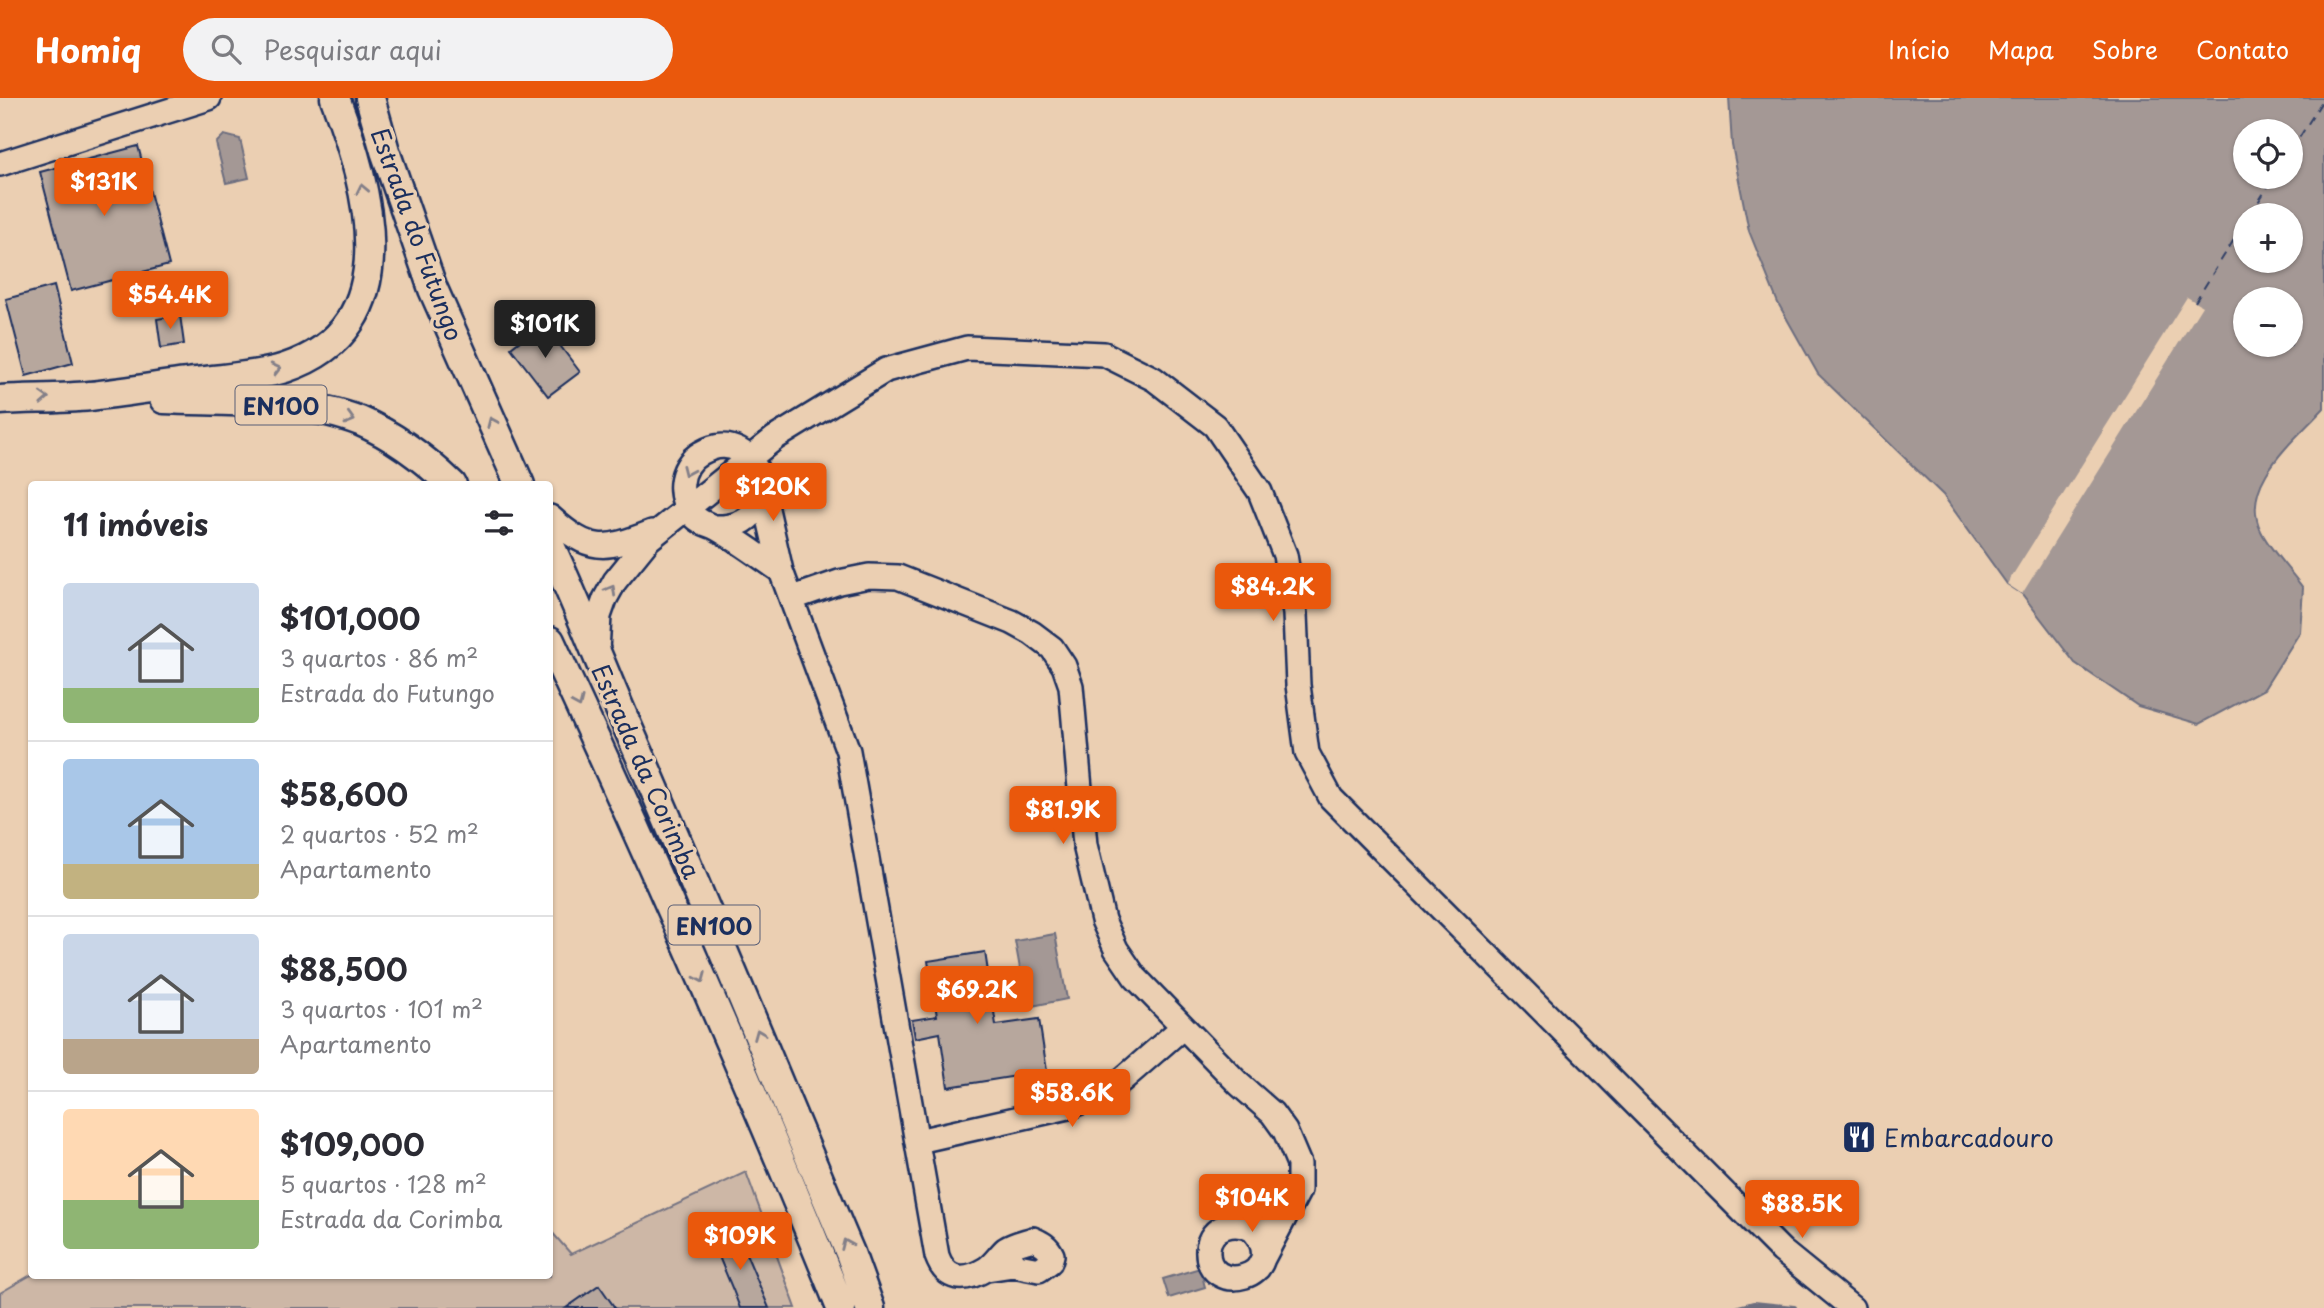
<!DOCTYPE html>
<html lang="pt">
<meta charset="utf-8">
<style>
body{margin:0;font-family:"Playpen Sans",sans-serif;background:#f2f2f3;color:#2b2b33;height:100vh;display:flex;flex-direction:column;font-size:26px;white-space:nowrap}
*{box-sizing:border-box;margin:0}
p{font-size:23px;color:#7c7c81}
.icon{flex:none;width:38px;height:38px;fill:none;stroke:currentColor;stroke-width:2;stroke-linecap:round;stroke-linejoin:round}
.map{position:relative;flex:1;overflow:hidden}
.side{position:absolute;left:28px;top:383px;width:525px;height:798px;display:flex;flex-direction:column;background:#fff;border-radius:7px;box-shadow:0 2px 5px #0004}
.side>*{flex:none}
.controls{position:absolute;left:2233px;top:21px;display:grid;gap:14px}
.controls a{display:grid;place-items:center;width:70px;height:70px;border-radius:50%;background:#fff;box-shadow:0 2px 5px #0004;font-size:35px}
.price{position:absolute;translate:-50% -60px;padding:0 16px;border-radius:7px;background:#ea580c;color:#fff;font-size:23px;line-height:46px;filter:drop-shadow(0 2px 4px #0008)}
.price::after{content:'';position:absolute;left:50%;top:42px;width:21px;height:16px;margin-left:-10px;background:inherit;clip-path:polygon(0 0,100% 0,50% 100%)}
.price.current{background:#222;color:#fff}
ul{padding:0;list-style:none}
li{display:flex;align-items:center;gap:21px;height:175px;padding:0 35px}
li+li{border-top:2px solid #e1e1e2}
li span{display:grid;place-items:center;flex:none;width:196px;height:140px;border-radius:7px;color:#555}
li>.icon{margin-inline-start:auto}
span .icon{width:84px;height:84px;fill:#fffc;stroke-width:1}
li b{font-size:30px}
h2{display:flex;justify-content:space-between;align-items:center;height:84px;padding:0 35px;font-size:30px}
header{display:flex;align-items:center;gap:42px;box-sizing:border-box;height:98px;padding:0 35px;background:#ea580c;color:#fff}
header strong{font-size:33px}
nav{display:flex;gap:38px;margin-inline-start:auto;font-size:24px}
.search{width:490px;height:63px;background:#f2f2f3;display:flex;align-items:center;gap:18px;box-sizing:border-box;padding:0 24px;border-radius:38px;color:#7c7c81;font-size:26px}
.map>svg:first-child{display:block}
</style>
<header>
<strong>Homiq</strong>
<div class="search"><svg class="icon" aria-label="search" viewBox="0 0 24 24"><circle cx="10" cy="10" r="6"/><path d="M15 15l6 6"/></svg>Pesquisar aqui</div>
<nav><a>Início</a><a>Mapa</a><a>Sobre</a><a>Contato</a></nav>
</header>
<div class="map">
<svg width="2324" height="1210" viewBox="0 0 2324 1210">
<rect width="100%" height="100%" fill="#ebcfb2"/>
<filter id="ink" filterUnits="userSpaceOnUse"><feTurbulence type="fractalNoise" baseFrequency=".0143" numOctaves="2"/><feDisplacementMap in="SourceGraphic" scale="14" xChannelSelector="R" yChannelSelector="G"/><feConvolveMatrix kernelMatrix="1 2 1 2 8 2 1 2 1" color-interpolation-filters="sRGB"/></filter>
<g filter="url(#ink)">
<path fill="#cdb7a6" stroke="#747382" stroke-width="2" d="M746,1074l50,136h-796v-15l31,-18 519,1v-46l21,24z"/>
<path fill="#a49895" stroke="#6d6e7f" stroke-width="2" fill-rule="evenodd" d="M1729,0h595v310c-29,32 -86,76 -63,123 9,19 30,40 42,57l-3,44 -36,57 -65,35 -61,-18 -63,-43 -53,-69 -15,-10 -64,-89 -125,-121 -40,-71 -29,-72 -17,-86zM2245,33h46v46h-46zM2245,117h46v46h-46zM2245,201h46v46h-46z
M224,37l16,4 9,39 -23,5 -10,-40z
M1055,836l12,65 -40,8 -12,-66z
M1200,1170l5,19 -36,11 -6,-19z"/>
<path fill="#ebcfb2" d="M2187,199l15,9 -180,288 -15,-10z"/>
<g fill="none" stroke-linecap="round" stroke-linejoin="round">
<path stroke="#6d6e7f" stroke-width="6" d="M1739,1210l15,-4 40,4"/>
<path stroke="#303f66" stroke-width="2" stroke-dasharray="9 7" stroke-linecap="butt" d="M2291,53l33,-53
M2250,117l24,-38
M2195,204l50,-80"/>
</g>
<path fill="#b7a79d" stroke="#1b2f5e" stroke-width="2" d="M138,48l31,119 -98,26 -31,-119z
M54,188l19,77 -47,13 -20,-77z
M180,217l4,29 -23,4 -4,-29z
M543,225l37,49 -32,24 -37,-48z
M985,854l11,73 43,-6 8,52 -99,16 -8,-54 -25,5 -3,-18 25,-4 -9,-55z
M736,1132l33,78h-29l-7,-18 -21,-50z
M599,1187l16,23h-49z"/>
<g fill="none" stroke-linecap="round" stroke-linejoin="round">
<g stroke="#1b2f5e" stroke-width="28">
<path id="minor" d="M0,66l209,-66
M762,389l19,84 67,180 89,505c9,25 27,26 49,13 8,-5 13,-14 20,-20 8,-5 18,-7 27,-10 9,4 15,7 19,16l-2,7 -11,8 -26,-5 -26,4
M550,419c40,36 54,34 102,15
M714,429c81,3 45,-109 -13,-74 -23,13 -26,47 -6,64 6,6 12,7 19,10 20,10 47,31 67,44
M793,500l46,-16 30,-6 29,1 114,45 20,11 20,15 12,18 7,20 14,159 18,75 13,29 19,28 104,107 33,29 13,18 14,33v26l-41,78
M597,553l2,-35 6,-17 10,-18 34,-42 126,-101 111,-68 81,-22 137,6 50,25 61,47 45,66 25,63 10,59 3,71 9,68 24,45 451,453 70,57
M918,1043l150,-34 26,-10 28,-17 61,-53
M1253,1132c40,47 -48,70 -45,19 2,-24 28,-29 45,-19l16,-4 14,-7"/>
</g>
<g stroke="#1b2f5e" stroke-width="33">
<path id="major" d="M370,0l15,53 48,138 87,196
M164,301c61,3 138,-1 196,22 35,15 65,38 92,64
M0,302c30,-2 61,-1 90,-4 36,-4 71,-10 106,-14 29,-4 61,-5 89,-14 124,-41 84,-179 50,-270
M550,448c27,57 50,117 75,175 77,176 150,355 225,532l20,55
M550,543c102,220 200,442 291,667"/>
</g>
<use href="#minor" stroke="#ebcfb2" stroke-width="23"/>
<use href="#major" stroke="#ebcfb2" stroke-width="28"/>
</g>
<defs><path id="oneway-chevron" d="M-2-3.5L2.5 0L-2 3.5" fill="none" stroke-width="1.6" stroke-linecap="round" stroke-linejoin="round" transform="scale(1.75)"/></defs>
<g stroke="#837f88">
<use href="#oneway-chevron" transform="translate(362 91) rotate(-102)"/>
<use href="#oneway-chevron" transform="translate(276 271) rotate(-14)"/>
<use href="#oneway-chevron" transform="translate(44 300) rotate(-3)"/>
<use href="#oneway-chevron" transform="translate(350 321) rotate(16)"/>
<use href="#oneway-chevron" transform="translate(492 324) rotate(-114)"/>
<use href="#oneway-chevron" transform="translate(687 373) rotate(114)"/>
<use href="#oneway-chevron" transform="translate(611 492) rotate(-61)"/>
<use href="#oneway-chevron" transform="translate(578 605) rotate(66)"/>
<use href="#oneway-chevron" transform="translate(701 880) rotate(67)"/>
<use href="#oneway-chevron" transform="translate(759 936) rotate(-112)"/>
<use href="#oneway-chevron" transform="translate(846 1146) rotate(-113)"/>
</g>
</g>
<defs>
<g id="restaurant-square" transform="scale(1.75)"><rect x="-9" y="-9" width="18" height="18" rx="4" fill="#1b2f5e" stroke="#ebcfb2"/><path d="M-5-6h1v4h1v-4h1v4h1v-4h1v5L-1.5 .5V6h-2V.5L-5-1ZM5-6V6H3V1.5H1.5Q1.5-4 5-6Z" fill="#fff"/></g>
</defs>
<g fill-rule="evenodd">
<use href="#restaurant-square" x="1859" y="1039"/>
</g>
<g text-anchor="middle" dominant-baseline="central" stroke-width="7" stroke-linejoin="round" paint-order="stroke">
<g fill="#ebcfb2" stroke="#595f77" stroke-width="2">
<rect x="235.5" y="287.5" width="91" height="39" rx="5"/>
<rect x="668.5" y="807.5" width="91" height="39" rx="5"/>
</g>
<g font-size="23" font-weight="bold" fill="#1b2f5e">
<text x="281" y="307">EN100</text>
<text x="714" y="827">EN100</text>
</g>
<g font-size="24" fill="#1b2f5e" stroke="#ebcfb2">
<text transform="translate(418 136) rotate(70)">Estrada do Futungo</text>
<text transform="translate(647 673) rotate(66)">Estrada da Corimba</text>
</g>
<g font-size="24" fill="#1b2f5e" stroke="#ebcfb2" text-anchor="start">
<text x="1884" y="1039">Embarcadouro</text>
</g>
</g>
</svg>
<div class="controls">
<a><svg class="icon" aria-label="locate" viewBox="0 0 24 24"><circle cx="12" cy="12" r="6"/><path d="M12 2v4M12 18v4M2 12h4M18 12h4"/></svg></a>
<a>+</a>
<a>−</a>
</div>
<b class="price" style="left:104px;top:120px">$131K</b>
<b class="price" style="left:170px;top:233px">$54.4K</b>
<b class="price current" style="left:545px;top:262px">$101K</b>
<b class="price" style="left:773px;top:425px">$120K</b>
<b class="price" style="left:1273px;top:525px">$84.2K</b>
<b class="price" style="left:1063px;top:748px">$81.9K</b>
<b class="price" style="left:977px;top:928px">$69.2K</b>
<b class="price" style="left:1072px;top:1031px">$58.6K</b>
<b class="price" style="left:1252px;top:1136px">$104K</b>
<b class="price" style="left:1802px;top:1142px">$88.5K</b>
<b class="price" style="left:740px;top:1174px">$109K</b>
<section class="side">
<h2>11 imóveis<svg class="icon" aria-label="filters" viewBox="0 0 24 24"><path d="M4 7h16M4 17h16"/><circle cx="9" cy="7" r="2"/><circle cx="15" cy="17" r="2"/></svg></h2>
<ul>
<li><span style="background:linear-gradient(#c9d6e8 75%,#8fb573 0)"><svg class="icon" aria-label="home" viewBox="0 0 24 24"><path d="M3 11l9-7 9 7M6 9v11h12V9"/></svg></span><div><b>$101,000</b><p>3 quartos · 86 m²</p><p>Estrada do Futungo</p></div></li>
<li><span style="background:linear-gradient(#a9c7e8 75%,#c2b280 0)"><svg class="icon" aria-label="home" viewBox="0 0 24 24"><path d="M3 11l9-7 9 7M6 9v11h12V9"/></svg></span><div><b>$58,600</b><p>2 quartos · 52 m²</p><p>Apartamento</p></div></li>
<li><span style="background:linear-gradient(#c9d6e8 75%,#b9a48a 0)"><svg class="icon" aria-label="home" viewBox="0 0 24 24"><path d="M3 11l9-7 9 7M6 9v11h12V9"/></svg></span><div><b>$88,500</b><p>3 quartos · 101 m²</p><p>Apartamento</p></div></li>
<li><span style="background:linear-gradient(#ffd9b3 65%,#8fb573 0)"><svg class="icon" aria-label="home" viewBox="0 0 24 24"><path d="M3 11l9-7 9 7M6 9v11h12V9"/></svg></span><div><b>$109,000</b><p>5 quartos · 128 m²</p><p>Estrada da Corimba</p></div></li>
</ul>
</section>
</div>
